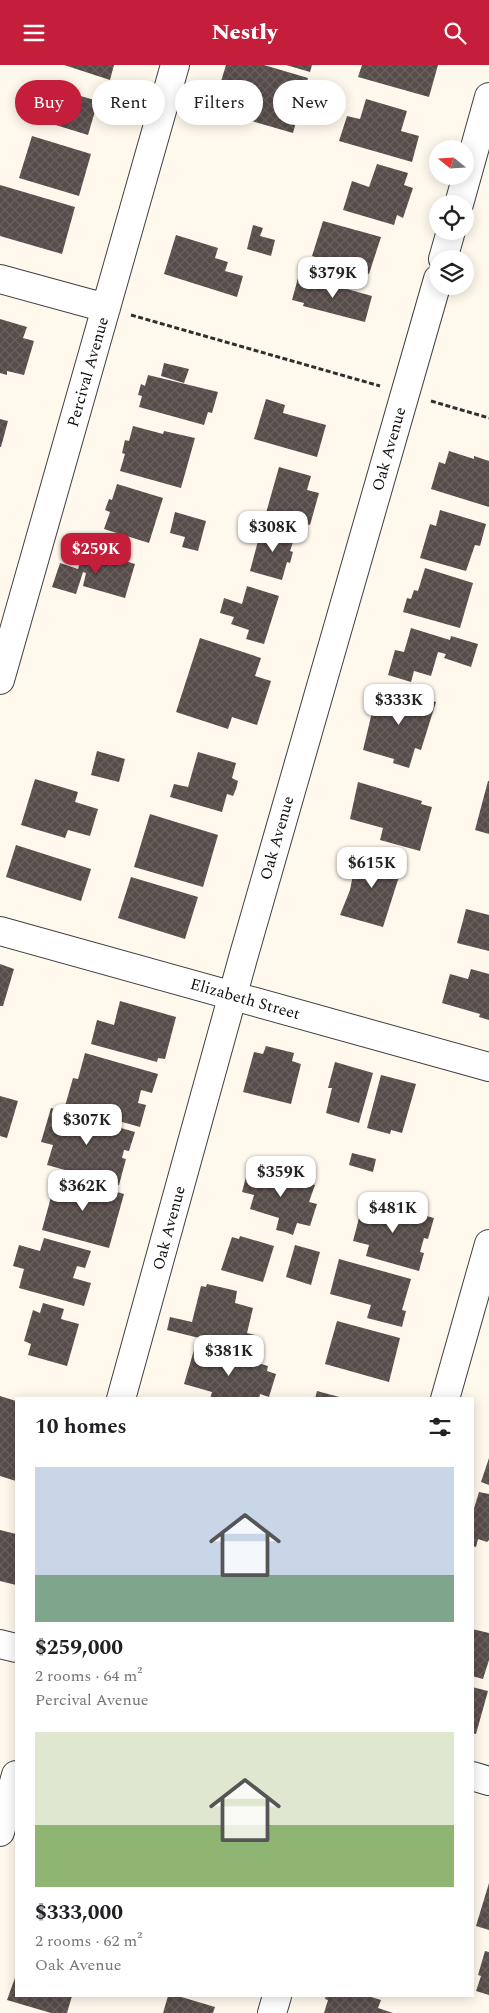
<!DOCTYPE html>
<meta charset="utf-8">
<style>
body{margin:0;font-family:Spectral,serif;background:#f6f6f6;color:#202124;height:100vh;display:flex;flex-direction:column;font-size:19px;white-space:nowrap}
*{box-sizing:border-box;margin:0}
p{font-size:16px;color:#757577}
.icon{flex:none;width:28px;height:28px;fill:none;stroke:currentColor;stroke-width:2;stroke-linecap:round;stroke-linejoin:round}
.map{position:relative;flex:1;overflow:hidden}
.drawer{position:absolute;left:15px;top:1332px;width:459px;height:600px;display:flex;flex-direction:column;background:#fff;border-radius:0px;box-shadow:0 2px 12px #0003}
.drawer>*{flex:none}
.hud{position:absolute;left:15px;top:15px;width:460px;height:45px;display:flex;gap:10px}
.needle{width:32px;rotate:288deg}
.buttons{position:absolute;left:429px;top:75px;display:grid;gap:10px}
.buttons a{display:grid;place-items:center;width:45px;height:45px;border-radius:50%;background:#fff;box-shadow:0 2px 12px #0003;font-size:25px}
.price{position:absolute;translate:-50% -42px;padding:0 11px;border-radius:10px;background:#fff;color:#222;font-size:16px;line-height:32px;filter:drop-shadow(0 1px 2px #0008)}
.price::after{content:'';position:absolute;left:50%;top:30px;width:15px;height:11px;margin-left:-8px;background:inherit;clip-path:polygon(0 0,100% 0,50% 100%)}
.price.selected{background:#c51e3a;color:#fff}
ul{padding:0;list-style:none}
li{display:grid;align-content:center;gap:10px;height:265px;padding:0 20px}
li span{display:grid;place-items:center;height:155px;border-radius:0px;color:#555}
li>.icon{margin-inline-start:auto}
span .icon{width:90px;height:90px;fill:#fffc;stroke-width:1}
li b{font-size:21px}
h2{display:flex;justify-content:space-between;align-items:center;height:60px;padding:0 20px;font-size:21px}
.tag{padding:0 18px;border-radius:22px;background:#fff;box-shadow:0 2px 12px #0003;font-size:18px;line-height:45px}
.tag.selected{background:#c51e3a;color:#fff}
header{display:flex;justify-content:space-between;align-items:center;height:65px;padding:0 20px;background:#c51e3a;color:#fff;font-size:22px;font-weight:800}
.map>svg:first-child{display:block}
</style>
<header><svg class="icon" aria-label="menu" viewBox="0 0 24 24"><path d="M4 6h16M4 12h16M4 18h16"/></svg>Nestly<svg class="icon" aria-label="search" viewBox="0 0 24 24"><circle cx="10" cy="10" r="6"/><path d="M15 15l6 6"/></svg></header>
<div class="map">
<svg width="489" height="1948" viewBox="0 0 489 1948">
<defs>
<pattern id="building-cross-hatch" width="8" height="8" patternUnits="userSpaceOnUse" patternTransform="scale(1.25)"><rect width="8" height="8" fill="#564c49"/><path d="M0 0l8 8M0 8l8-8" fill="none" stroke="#69615f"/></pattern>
</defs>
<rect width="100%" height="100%" fill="#fff9ed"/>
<path fill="url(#building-cross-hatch)" d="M64,0h50l-4,15z
M226,0h38l44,13 -15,55 -79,-23v-6z
M286,0h26l-2,7z
M362,0h76l-9,32 -71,-20z
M42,20l56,16 -10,34 -55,-17z
M366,34l41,12 -6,20 18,5 -7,26 -73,-21 8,-25 13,3z
M32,71l59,18 -12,42 -60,-18z
M377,99l31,9 -4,12 9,3 -10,30 -6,-3 -3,10 -51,-15 9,-29 17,6z
M0,120l75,22 -13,47 -62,-18z
M323,156l58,16 -12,37 -57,-18z
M253,160l10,3 -3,8 15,4 -4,16 -24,-7z
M176,170l42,13 -3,10 13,4 -3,9 18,5 -6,21 -73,-23z
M298,213l12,4 1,-3 61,17 -7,26 -62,-16 1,-3 -12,-3z
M0,254l27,8 -4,11 11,3 -10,34 -17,-4v4l-7,-2z
M164,298l25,6 -5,14 -23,-7z
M148,310l70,17 -6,21 -4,-1 -4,13 -65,-18 3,-11 -4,-1 3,-11 4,2z
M266,334l19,6 -2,8 43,12 -9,32 -63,-18z
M0,354l8,2 -7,26h-1z
M133,361l30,8 1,-3 31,7 -14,50 -61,-17 5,-17 -3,-1 3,-13 4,1z
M449,386l25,8v-3l15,5v46l-58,-18 8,-27 6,2z
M279,402l32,9 -4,14 12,3 -9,32 -44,-12z
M117,419l46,14 -14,45 -45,-14 6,-17 -5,-2 4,-11 3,1z
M440,445l46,14 -6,22 -5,-1 -9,26 -46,-13 10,-34 6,2z
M175,447l31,9 -8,30 -16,-4 3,-10 -15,-4z
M262,461l33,10 -5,15 3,1 -3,11 -3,-1 -5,18 -32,-9z
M84,484l51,15 -10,34 -42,-12 3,-13 -3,-1 -7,22 -24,-7 8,-24 18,6z
M425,503l48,15 -13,45 -57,-16 4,-14 4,1 3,-9 4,1z
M247,521l32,10 -15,48 -18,-5 3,-9 -18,-6 3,-7 -14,-4 4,-15 18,6z
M411,563l39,12 1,-4 27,8 -7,23 -27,-9 2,-4 -8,-2 -7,24 -17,-5 -3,11 -23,-7 7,-25 9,2z
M200,573l61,20 -6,18 16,5 -14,44 -25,-8 -4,12 -52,-17z
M384,622l52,15 -15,48 -6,-2 -6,20 -16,-5 1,-4 -31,-9 10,-42 5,1z
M97,686l28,8 -6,23 -28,-7z
M198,687l38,11 -4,15 6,3 -2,8 -3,7 -6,-2 -5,18 -52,-15 4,-13 14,3z
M35,714l43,13 -3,10 23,7 -8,27 -22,-6 -3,8 -44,-13z
M488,716h1v53l-14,-4z
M358,717l64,19 -1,3 11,3 -12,44 -40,-11 3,-12 -33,-9z
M150,749l68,21 -15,52 -69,-20z
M16,780l75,24 -10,32 -75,-24z
M358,784l45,15 -20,63 -43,-12 10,-25z
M131,812l67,20 -13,42 -67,-21z
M466,844l23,6v36l-32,-8z
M0,899l14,5 -11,37h-3z
M471,904l18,5v46l-10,-3 1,-3 -38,-11 8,-29 18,5z
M120,936l56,16 -11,42 -7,-1 -1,4 -66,-18 6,-24 17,5z
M266,981l28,7 -2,8 9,3 -10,40 -48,-12 11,-40 9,2z
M85,988l73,21 -6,19 -11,-3 -3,13 8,2 -6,22 -75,-21 8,-28 5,1z
M335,997l38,11 -14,50 -33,-10 6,-25h-4z
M381,1010l35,9 -14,49 -11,-3 -1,4 -23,-6z
M0,1031l18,5 -11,37 -7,-2z
M51,1043l84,24 -6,19 -5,-1 -2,8 4,1 -7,26 -72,-20 6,-20 -12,-3z
M352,1088l24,6 -3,13 -24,-7z
M249,1101l66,19 -6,17 8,2 -7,22 -13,-3 -4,12 -8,-3 -9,-2 3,-12 -29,-9 4,-14 -12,-3z
M57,1110l67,19 -15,54 -67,-18z
M364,1134l70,19 -6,21 -4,-1 -4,14 4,1 -5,18 -53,-15 3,-11 -16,-4z
M240,1171l34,10 -11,36 -42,-12 11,-33 7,2z
M44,1173l47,13 -6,17 -8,-2 -4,12 18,5 -7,23 -65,-18 5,-19 -11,-3 6,-21 21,6z
M295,1180l25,7 -9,33 -25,-8z
M339,1194l72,20 -9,31 4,1 -4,16 -35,-9 4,-13 -41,-11z
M207,1219l30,7 -2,12 18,5 -6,25 8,2 -4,16 -84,-21 3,-13 22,5 9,-36 5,1z
M43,1238l21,6 -3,10 18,5 -12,42 -39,-11 3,-11 -7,-3 9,-31 7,3z
M337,1256l63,17 -11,44 -64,-18z
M194,1285l24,8 2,-6 48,14 -1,5 9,3 -7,23 -9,-3 -1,5h-49l2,-7 -28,-8z
M317,1326l26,7v1h-28z
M0,1331l16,5v80l-16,-5z
M489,1393v27l-8,-3z
M479,1427l10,2v46l-2,2 -9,-3 -2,8 -4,-1v-31z
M0,1465l16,4v51l-16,-4z
M472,1564l17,4v27l-6,19 -11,-3z
M472,1622l16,4 -12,43 -4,-1z
M489,1818v47l-13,-4z
M485,1886l4,1v43l-13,-4 5,-15 -3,-1z
M16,1910v21h56l-5,17h-16l-44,-13z
M168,1931h10l37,11 -2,6h-50z
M326,1931h42l13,4 -3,8 15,5h-69l4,-13 -3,-1z"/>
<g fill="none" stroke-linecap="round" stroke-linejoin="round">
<g stroke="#404040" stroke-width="30">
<path id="minor" d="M459,139l30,-107
M443,194l8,-28
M0,214l106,29
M0,615l175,-615
M0,866l489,136
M121,1334l122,-441 195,-679
M445,1334l44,-155
M0,1579l16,4
M472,1711l17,5
M0,1767l16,-57
M272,1948l5,-17"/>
</g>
<path stroke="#2f2f2f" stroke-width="3" stroke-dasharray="5 2.5" stroke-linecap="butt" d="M131,250l249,71
M431,336l58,17"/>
<use href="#minor" stroke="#fff" stroke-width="28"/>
</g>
<g text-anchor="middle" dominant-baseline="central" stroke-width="5" stroke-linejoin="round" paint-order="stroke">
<g font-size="16" fill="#0d0d0d" stroke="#fff">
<text transform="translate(88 307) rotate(-74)">Percival Avenue</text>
<text transform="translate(389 384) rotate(-74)">Oak Avenue</text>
<text transform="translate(277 773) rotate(-74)">Oak Avenue</text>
<text transform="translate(245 934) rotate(16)">Elizabeth Street</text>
<text transform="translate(169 1163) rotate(-75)">Oak Avenue</text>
</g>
</g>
</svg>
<div class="buttons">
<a><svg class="needle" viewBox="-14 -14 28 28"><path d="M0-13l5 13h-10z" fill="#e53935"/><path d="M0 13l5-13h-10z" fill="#757577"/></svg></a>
<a><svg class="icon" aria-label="locate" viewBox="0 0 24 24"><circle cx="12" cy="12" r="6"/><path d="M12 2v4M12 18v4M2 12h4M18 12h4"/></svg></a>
<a><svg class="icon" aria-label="layers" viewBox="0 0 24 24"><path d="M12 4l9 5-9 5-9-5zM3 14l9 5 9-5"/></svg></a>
</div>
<b class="price" style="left:333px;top:234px">$379K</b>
<b class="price" style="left:273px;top:488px">$308K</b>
<b class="price selected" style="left:96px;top:510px">$259K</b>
<b class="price" style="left:399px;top:661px">$333K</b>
<b class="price" style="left:372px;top:824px">$615K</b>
<b class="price" style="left:87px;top:1081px">$307K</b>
<b class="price" style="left:281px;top:1133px">$359K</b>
<b class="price" style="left:83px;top:1147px">$362K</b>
<b class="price" style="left:393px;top:1169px">$481K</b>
<b class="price" style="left:229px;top:1312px">$381K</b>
<div class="hud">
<a class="tag selected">Buy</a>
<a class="tag">Rent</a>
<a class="tag">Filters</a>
<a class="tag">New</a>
</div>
<section class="drawer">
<h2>10 homes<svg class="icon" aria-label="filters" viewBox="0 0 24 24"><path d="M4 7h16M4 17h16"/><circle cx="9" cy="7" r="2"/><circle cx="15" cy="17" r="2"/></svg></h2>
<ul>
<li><span style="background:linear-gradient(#c9d6e8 70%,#7fa58c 0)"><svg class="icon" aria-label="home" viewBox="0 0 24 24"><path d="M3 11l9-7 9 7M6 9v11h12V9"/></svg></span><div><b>$259,000</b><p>2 rooms · 64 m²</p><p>Percival Avenue</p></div></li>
<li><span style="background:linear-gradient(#dfe7d0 60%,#8fb573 0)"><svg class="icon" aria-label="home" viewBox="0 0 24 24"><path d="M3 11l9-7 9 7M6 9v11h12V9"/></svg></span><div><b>$333,000</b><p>2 rooms · 62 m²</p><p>Oak Avenue</p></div></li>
</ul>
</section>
</div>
